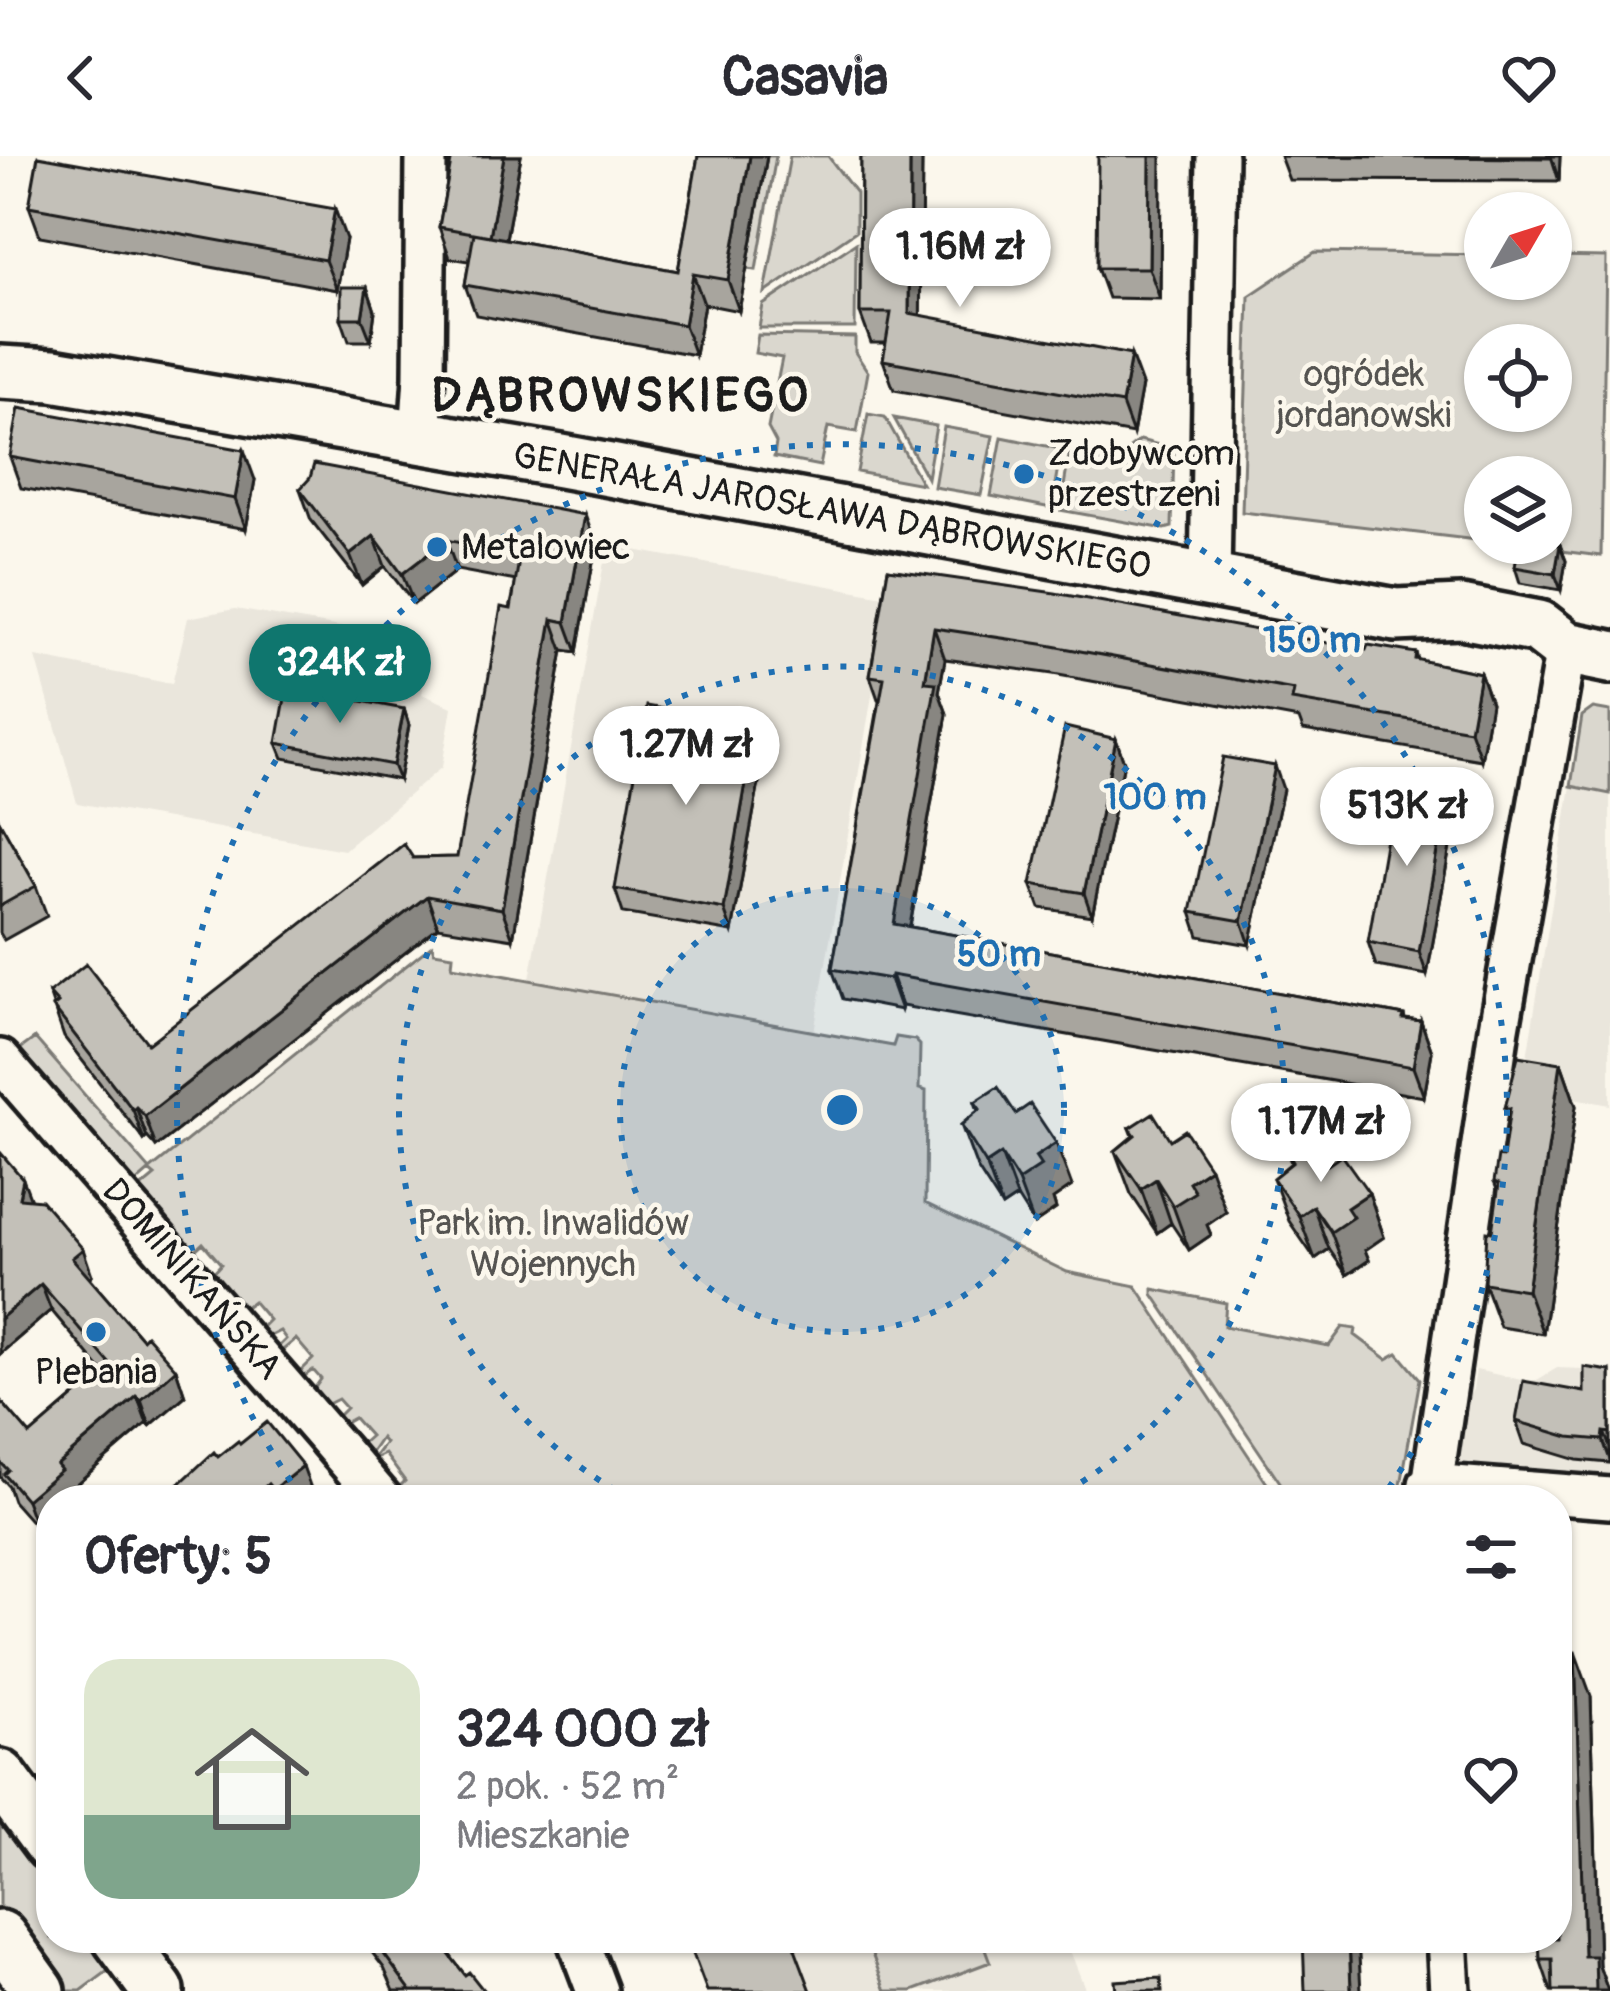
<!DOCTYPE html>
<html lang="pl">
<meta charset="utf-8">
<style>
body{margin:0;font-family:Pangolin,sans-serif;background:#f7f7f7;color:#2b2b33;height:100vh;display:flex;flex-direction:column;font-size:45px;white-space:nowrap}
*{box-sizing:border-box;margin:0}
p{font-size:39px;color:#7c7c81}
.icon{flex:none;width:66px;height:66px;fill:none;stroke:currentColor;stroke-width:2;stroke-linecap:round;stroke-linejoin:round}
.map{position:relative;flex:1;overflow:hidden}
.panel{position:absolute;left:36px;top:1329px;width:1536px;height:468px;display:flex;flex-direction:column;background:#fff;border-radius:48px;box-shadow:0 3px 9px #0004}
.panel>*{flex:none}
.needle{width:78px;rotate:51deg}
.buttons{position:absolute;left:1464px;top:36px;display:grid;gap:24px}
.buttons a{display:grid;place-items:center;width:108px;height:108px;border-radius:50%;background:#fff;box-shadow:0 3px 9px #0004;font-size:60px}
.price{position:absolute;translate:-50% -102px;padding:0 27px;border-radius:42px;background:#fff;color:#222;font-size:39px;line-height:78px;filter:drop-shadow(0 3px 6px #0008)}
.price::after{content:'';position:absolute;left:50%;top:72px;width:36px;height:27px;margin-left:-18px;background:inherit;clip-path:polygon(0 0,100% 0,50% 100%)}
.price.current{background:#0f766e;color:#fff}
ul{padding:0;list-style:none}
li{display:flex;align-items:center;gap:36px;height:300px;padding:0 48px}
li+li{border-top:3px solid #e1e1e2}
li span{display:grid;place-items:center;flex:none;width:336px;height:240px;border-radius:36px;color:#555}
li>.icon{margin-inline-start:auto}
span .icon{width:144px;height:144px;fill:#fffc;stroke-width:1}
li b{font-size:51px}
h2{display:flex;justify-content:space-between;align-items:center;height:144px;padding:0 48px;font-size:51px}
header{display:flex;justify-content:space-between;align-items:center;height:156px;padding:0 48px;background:#fff;font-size:54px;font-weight:800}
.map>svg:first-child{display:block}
</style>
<header><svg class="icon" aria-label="back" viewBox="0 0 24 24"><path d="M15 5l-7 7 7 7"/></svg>Casavia<svg class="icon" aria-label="heart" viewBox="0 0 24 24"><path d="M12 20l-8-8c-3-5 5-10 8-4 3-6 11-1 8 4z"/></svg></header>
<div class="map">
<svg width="1610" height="1835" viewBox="0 0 1610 1835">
<rect width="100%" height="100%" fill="#fbf7ec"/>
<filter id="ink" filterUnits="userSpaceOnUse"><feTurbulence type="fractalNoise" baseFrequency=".00833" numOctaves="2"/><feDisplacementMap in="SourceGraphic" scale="24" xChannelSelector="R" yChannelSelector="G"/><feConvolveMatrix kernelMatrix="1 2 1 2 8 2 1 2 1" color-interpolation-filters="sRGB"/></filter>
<g filter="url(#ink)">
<path fill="#eae6dc" d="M607,389l282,52 -75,435 -284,-53z
M235,453l169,29 22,34 -4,22 30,13 -10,60 -98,83 -267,-47 -41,-146 136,27 16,-66z
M1571,630l39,8v311l-88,-17z
M1557,1212l53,2v117l-148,-19 -10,-12 6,-51 15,-15 3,-20 50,11 11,-1z
M690,1782h375l21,53h-378z"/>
<path fill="#dad7ce" stroke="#7b7a75" stroke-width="3" fill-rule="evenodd" d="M767,0h9l-20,114 -10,-1z
M790,0h38l28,37v38l-91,62z
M856,87l-1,85h-96l4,-23z
M1315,96l170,3v24h66v-23l55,1 -5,299 -104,-13h54v-66h-66v64l-243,-29 7,-216zM1485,189h66v66h-66z
M758,179l97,2v15l13,20 -11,60 -29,-5 -8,39 -46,-9 2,-14 -8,-15 14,-70 -27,-5z
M868,258l17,3 37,67 -65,-12z
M894,262l42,8 -9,52z
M944,271l49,9 -12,59 -47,-8z
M1002,281l59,12 -10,59 -60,-12z
M1140,284l34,9 -2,78 -7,2 -105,-19 10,-60 46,9z
M1593,552l17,3v83l-39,-8 11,-70z
M432,789l2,7 19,3 -1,11 441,80 3,-9 19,3 5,5 -1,44 7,2 -1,112 142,69 69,14 142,214h-877l-5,-10 9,-9 -20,-27 -13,6 13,-17 -4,-5 -13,19 -7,-13 9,-8 -16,-18 -13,7 -3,-9 8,-8 -8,-9 -14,7 -12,-14 9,-13 -8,-9 -14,10 -3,-4 17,-17 -17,-20 -19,16 -3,-4 12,-12 -6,-8 -14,7 -5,-10 8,-8 -16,-19 -12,9 -30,-35 10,-11 -18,-21 -11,10 -54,-63 17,-14 -6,-5 -16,14 -117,-133 19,-14 115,132z
M1153,1133l73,14 -2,23 105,20 14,-19 13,2 -1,6 32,24 11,-6 22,26 -19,106c-23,24 -78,15 -109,15l-139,-206z
M0,1652l51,69v61h45l20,27 -35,26h-20l-61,-85z
M866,1782h115l9,24 -77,29h-27z"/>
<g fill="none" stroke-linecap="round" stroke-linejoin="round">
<g stroke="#1c1c1c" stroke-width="48">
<path id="minor" d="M420,280l4,-59 2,-221
M1210,424l7,-424
M0,904l382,440
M1429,1328l181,14
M1430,1344l69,-472 67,-380
M577,1782l20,53
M1447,1782l3,53"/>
</g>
<g stroke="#1c1c1c" stroke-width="60">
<path id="major" d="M0,216l53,3 508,86 835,154 65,-3 78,15 27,21 44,9
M0,1620l51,69
M0,1781l39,54
M119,1782l39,53"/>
</g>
<use href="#minor" stroke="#fbf7ec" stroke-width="39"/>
<use href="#major" stroke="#fbf7ec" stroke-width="51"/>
</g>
<path fill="#a8a59e" stroke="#1c1c1c" stroke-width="3" d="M452,0h69l-15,83 172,32 20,-115h69l-28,155 -35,-7 -9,51 -219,-40 -11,-30 4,-24 -19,-3 -11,-31z
M861,0h61l-2,159 222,70 -9,49 -239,-44 -11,-30 3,-17h-15l-11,-30z
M1161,0l-1,143 -52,-1 -11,-30z
M1280,0h280l-1,25 -270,-1z
M29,50l317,33 -9,51 -297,-54z
M367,131l8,24 -4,30h-22l-8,-23z
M10,301l245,23 -9,49 -225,-41z
M300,333l296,56 -19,107 -14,-2 -50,289 -75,-12 -282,220 -9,-10 -3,3 -80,-103 -15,-44 99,51 265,-186 44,-1 59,-276 -59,-11 -43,34 -29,-38 -23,19 -51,-65z
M1560,389l6,16 -5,29 -41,-7 -5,-16z
M888,413l478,81 50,3 2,7 62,13 11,30 -10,57 -178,-30 -4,-11 -246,-45 -108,-15 -6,33 8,22 -37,213 494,88 1,4 16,2 11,31 -8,45 -522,-91 -1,4 -58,-11 -11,-30 47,-267 -9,-26z
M404,553l5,16 -10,55 -116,-22 -6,-15z
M1116,583l8,23 -32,154 -52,-8 -9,-24z
M765,593l-33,183 -109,-19 -8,-24z
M1283,633l-33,156 -51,-9 -8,-24z
M1455,663l-28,156 -51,-9 -8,-24z
M0,666l36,64 11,30 -43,24 -4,-7z
M1561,907l15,43 -33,228 -43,-7 -16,-44 14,-91 -4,-10 9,-25 6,-40 -4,-9z
M975,946l41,12 56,72 -19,13 3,10 -22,15 -17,-27 -15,10 -25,-39 -16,-43 17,-14z
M1130,972l40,12 56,72 -19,13 4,10 -22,15 -18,-27 -14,10 -26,-39 -16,-43 18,-15z
M1288,998l81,39 15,44 -19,13 4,10 -22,15 -18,-26 -14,10 -26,-38 -16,-43 18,-15z
M30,1043l62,76 -3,3 53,61 34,30 9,27 -35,30 -3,-3 -79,68 2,6 -3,3h-16v14l-15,13 -23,-26 -5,-15 -8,-9v-77l30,35 73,-63 -52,-62 -51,44z
M1610,1215v92l-33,-3 -53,-16 -8,-23 68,-29z
M1591,1540l8,270 9,25h-57l-11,-32v-12l-4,-9h21z
M361,1782h83l7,19 14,18 19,16h-90l-10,-23z
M687,1782h134l-26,10z"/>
<path fill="#888681" stroke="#1c1c1c" stroke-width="3" d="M504,0h17l-20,110 -11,-30z
M750,0h17l-28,155 -11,-31z
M910,0h12l-2,187 -11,-30z
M1150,0h11l-1,143 -11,-31z
M1551,0h9l-1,25z
M335,53l11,30 -9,51 -12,-30z
M693,118l11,30 -9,51 -11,-30z
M367,131l8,24 -4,30 -9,-23z
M1131,199l11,30 -9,49 -11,-30z
M244,294l11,30 -9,49 -11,-30z
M585,359l11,30 -19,107 -11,-30z
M374,380l11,30 -23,19 -12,-30z
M446,384l11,30 -43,34 -12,-30z
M1560,389l6,16 -5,29 -6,-16z
M552,463l11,31 -50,289 -11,-30z
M934,472l11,31 -6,33 8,22 -42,240 -11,-30 31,-242z
M1480,517l11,30 -10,57 -11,-30z
M404,553l5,16 -10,55 -6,-15z
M756,570l9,23 -33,183 -8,-23z
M1116,583l8,23 -32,154 -8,-23z
M1275,610l8,23 -33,156 -8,-24z
M1447,639l8,24 -28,156 -8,-23z
M427,740l11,31 -282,220 -11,-31z
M891,819l11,31 -1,4 -11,-31z
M1421,865l11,31 -8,45 -11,-30z
M1561,907l15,43 -33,228 -16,-44z
M136,951l11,30 -3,3 -11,-30z
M1056,987l16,43 -19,13 3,10 -22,15 -16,-43 17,-24z
M1001,998l16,43 -15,10 -16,-43z
M1210,1012l16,44 -19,13 4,10 -22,15 -16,-44 16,-24z
M23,1023l10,26 -14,-7z
M1156,1023l15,44 -14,10 -16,-44z
M1369,1037l15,44 -19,13 4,10 -22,15 -16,-43 16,-24z
M1313,1050l16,43 -14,10 -16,-43z
M83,1093l9,26 -11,10 -9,-27z
M41,1128l10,26 -51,44v-35z
M176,1213l9,27 -35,30 -9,-26z
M137,1240l10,27 -79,68 2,6 -3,3h-16v14l-15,13 -10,-27 31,-35z
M1604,1276l6,15v13l-7,-20z
M303,1310l12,34h-38l-4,-10z
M268,1328l6,16h-24z
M1575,1496l16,44 8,270 9,25h-12l-12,-35z
M440,1782h4l15,41 -21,-39z
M1349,1782h9l3,53h-10z"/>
<path fill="#c3c0b8" stroke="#1c1c1c" stroke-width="3" d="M38,0l297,53 -10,51 -296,-54z
M452,0h52l-14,80 -51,-9z
M698,0h52l-22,124 -35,-6 -9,51 -219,-40 9,-52 204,38z
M861,0h49l-1,157 222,42 -9,49 -239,-44 8,-47h-31z
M1098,0h52l-1,112h-52z
M1280,0h271v2z
M341,131h26l-5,31h-21z
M19,252l225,42 -9,49 -225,-42z
M314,308l271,51 -19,107 -14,-3 -50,290 -75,-13 -282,220 -9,-9 -3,3 -80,-103 5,-4 -9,-10 37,-29 62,80 256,-200 9,14 44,-1 44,-250 10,2 9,-55 -74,-14 -44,34 -28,-38 -24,19 -50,-66 10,-11z
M1519,387h28l13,2 -5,29 -40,-7z
M888,413l167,24 311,57 2,-5 48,8 -1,6 65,14 -10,57 -178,-30 2,-10 -252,-46 -108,-16 -9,54 11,1 -42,241 510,91 -1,4 18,2 -8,46 -522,-92 -1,4 -58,-10 52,-291 -14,-2z
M287,531l117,22 -11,56 -116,-22z
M647,550l109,20 -32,183 -109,-20z
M1065,571l51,12 -32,154 -53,-9z
M1223,601l52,9 -33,155 -51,-9z
M1395,630l52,9 -28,157 -51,-10z
M0,666l36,64 -36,20z
M1518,900l43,7 -34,227 -43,-7 3,-52 5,1 7,-48 -5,-2 4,-26 5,1 7,-49h-5z
M998,931l18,27 14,-10 26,39 -21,14 6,9 -23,15 -17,-27 -15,10 -25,-39 19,-16 -5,-7z
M1153,957l17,27 15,-10 25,38 -21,14 6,10 -22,14 -17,-27 -15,10 -26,-38 20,-16 -5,-7z
M1310,983l18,26 14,-10 27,38 -22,15 6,9 -22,15 -18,-26 -14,10 -26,-38 20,-16 -5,-8z
M0,996l23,27 -4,19 22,2 42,49 -11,9 70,81 4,-4 30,34 -35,31 -4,-4 -80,69 4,5 -35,30 -22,-26 4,-4 -8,-8v-62l30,35 81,-70 -70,-81 -41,35z
M1584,1211l26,4v62l-6,-1 -1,8 -34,-3 -53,-16 7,-40 61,11z
M267,1266l36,44 -30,24 -5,-6 -18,16h-88l52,-48 4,5 20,-16 2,3z
M1268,1335l7,9h-19z
M1575,1496l9,304h11l1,35h-43l-1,-32h-12l-1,-21h18v-285z
M379,1782h61l-2,2 27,35 4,-3 15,19h-73l-36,-49z
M687,1782h104l20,53h-104z
M1303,1782h46l2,53h-46z
M1161,1822l1,13h-46l-1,-10z"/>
</g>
<circle cx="842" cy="954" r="222" fill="#1f6fb2" fill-opacity=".12"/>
<g fill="none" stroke="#1f6fb2" stroke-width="6" stroke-dasharray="6 12">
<circle cx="842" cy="954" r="222"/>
<path d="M631 1343A443 443 0 1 1 1053 1343"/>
<path d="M301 1340A665 665 0 1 1 1383 1340"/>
</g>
<g fill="#1f6fb2" stroke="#fbf7ec" stroke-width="4.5">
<circle cx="1024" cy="318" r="12"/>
<circle cx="437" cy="391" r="12"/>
<circle cx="96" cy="1176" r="12"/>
</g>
<g text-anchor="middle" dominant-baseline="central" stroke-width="9" stroke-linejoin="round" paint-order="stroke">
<g font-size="36" fill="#555451" stroke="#fbf7ec">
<text x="1364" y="218">ogródek<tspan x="1364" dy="41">jordanowski</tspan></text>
<text x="553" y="1067">Park im. Inwalidów<tspan x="553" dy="41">Wojennych</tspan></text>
</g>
<g font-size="36" fill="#1c1c1c" stroke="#fbf7ec" text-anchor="start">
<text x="1048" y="297">Zdobywcom<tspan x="1048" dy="41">przestrzeni</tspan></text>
<text x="461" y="391">Metalowiec</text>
<text x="96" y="1216" text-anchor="middle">Plebania</text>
</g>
<g font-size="36" fill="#1c1c1c" stroke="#fbf7ec">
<text transform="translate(832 355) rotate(10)">GENERAŁA JAROSŁAWA DĄBROWSKIEGO</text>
<text transform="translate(192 1123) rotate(49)">DOMINIKAŃSKA</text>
</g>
<g font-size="48" font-weight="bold" letter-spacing="3" fill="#1c1c1c" stroke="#fbf7ec">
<text x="621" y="240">DĄBROWSKIEGO</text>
</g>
</g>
<circle cx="842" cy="954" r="18" fill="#1f6fb2" stroke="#fbf7ec" stroke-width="6"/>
<g font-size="36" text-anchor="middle" font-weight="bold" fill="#1f6fb2" stroke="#fbf7ec" stroke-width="9" stroke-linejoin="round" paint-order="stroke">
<text x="1312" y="496">150 m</text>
<text x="1155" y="653">100 m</text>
<text x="999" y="810">50 m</text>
</g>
</svg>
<div class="buttons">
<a><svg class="needle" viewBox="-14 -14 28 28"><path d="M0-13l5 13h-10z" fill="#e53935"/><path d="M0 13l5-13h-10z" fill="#7c7c81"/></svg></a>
<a><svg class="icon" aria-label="locate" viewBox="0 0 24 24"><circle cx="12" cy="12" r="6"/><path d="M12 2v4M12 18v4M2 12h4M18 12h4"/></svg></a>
<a><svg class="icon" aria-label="layers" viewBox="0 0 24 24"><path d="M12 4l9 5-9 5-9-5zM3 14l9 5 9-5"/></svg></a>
</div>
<b class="price" style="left:960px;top:154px">1.16M zł</b>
<b class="price current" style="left:340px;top:570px">324K zł</b>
<b class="price" style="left:686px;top:652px">1.27M zł</b>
<b class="price" style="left:1407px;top:713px">513K zł</b>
<b class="price" style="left:1321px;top:1029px">1.17M zł</b>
<section class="panel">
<h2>Oferty: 5<svg class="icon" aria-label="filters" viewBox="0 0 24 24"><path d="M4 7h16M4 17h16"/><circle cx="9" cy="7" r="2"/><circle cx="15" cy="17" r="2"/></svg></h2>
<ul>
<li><span style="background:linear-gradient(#dfe7d0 65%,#7fa58c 0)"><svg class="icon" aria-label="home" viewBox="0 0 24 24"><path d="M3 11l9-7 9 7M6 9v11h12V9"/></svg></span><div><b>324 000 zł</b><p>2 pok. · 52 m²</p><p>Mieszkanie</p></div><svg class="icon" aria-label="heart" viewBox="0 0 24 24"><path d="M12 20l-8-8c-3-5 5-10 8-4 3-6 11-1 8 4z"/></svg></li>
</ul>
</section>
</div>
